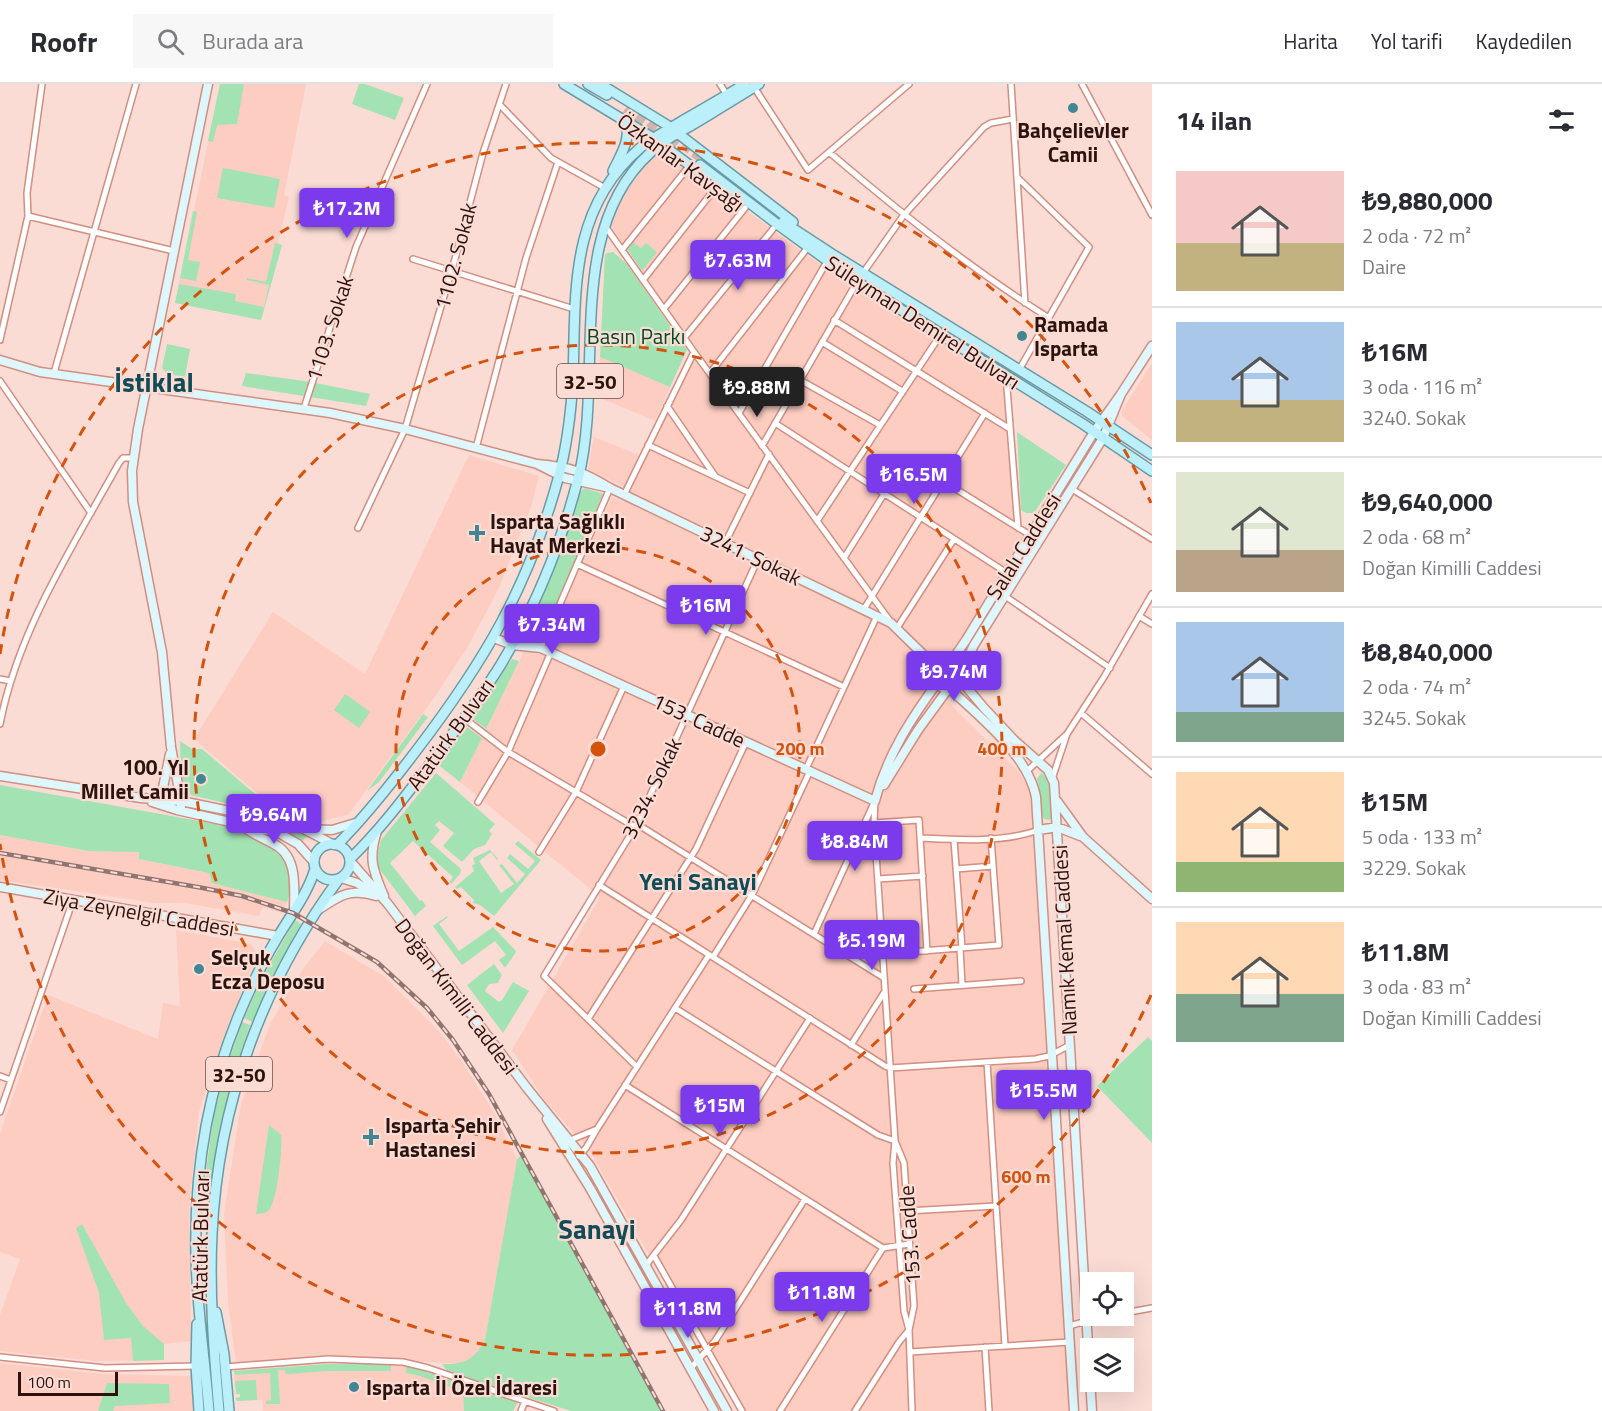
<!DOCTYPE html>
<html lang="tr">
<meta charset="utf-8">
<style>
body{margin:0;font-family:"Titillium Web",sans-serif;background:#f7f7f7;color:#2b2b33;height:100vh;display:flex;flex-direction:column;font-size:22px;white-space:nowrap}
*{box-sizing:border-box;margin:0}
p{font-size:20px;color:#7c7c81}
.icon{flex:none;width:33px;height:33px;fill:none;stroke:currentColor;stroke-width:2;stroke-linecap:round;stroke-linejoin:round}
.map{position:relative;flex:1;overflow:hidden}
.panel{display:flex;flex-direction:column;background:#fff;width:450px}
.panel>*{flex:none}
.fabs{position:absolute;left:1080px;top:1188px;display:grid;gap:12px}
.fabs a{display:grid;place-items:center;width:54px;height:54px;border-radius:0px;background:#fff;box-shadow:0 6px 24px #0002;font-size:30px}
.scale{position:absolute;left:18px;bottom:15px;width:100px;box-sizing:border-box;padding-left:6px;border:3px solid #2c130e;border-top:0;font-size:16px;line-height:21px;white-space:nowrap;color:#2c130e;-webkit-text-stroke:4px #fadcd5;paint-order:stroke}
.price{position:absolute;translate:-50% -51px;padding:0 14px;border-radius:6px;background:#7c3aed;color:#fff;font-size:20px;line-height:39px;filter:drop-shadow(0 2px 3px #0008)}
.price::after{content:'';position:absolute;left:50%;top:36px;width:18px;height:14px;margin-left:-9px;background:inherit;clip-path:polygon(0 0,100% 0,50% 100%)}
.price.selected{background:#222;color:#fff}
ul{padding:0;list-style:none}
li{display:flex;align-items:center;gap:18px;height:150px;padding:0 24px}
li+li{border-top:2px solid #e1e1e2}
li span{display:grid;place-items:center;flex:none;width:168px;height:120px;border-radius:0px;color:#555}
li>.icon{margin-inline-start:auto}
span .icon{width:72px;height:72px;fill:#fffc;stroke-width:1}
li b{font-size:26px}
h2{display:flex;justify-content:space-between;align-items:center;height:72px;padding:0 24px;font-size:26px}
header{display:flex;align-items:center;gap:36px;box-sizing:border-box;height:84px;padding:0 30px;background:#fff;border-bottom:2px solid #e1e1e2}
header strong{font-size:28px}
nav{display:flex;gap:33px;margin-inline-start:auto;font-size:21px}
.search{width:420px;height:54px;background:#f7f7f7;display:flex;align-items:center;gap:15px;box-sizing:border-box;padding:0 21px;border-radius:0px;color:#7c7c81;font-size:22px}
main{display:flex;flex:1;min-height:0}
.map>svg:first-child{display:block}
</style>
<header>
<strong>Roofr</strong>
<div class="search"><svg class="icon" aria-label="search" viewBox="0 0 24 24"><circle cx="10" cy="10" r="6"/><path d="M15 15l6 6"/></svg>Burada ara</div>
<nav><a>Harita</a><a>Yol tarifi</a><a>Kaydedilen</a></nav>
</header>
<main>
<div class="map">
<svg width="1152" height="1327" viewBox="0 0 1152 1327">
<rect width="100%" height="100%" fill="#fadcd5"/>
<path fill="#fdcdc2" d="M220,0h86l-22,111 5,2 -11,46 4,2 -21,75 -86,-17z
M662,64l153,113 189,117 11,153 8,6 -74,120 -20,26 87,86 12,17 3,13 3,19 35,593h-330l-150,-261 -45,-51 -32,-49 88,-153 -140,-115 64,-131 16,3 72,-157 12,5 74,-150 -88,-127 11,-27 25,-35z
M600,273l70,30 -15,34 -57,-24z
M1152,279v77l-29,-23 -2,-5z
M594,353l45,18 -15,32 -36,-18z
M469,371l70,21 -8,31 -33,83 -31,58 -33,50 -86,117 -31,7 -11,-9 -6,7 -15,-3 -91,-78 79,-127 92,62z
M139,750v25l70,14 3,10 75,19 -6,11 -18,-6 -4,9 -75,-13h-29l-155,-23v-45l87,16z
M176,846l75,14 7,10 -30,71 -29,87 -10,97 2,132 -27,3v16l-69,1 -95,-10v-36l20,-56 -20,-7v-118l48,-139 110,44 5,-36 17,3z
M325,857l60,36 53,53 23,30 31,49 25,50 -32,181 -5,11 -10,9 -10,4 -134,-9 -90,8 -8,-61 -4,-88 17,-110 29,-80 32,-54z
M0,1279l103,11 88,2 2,35h-193z
M327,1280l79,2 112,36 -5,9h-250l-1,-11 -25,1 -1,-3 4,-1v-3h-4l-2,-23z"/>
<path fill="#a2e2b3" d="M220,0h24l-7,40 -20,1 -4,17 -5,-1z
M359,0h6l39,14 -9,22 -43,-16z
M223,84l57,11 -6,29 -57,-10z
M193,127l4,1 -9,48 12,2 -4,19 -16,-3z
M632,157l9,7 5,-5 11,9 -15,19 -16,-24z
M275,159l7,2 -21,75 -86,-17 4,-19 57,10 -1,7 29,6 5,-22 -22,-5v-2l19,4z
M613,168l14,12 60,86 -17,37 -70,-30 5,-102 2,-2z
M167,260l23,5 -5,28 -18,-3 -5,-6z
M246,289l65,9 59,12 -4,12 -124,-20z
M1017,348l49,33 -32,48h-8l-5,-3z
M1087,367l3,2 -131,214 -4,-3z
M585,404l18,6 -61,144 -8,-5 1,-16 44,-124z
M512,575l7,2 -33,68 -14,-11z
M345,610l25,18 -11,16 -25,-18z
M423,630l5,3 -49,65 -12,9z
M466,642l16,12 -22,44 -23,-18z
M180,657l12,8h10l79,67 -90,-21c-13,-11 -10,-38 -11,-54z
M436,689l59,51 -6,7 3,3 -7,11 -11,4 -12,13 -19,-16 11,-13 -15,-12 -4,4 5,5 -10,12 31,27 -1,5 -9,10 -2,-2 4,-5 -40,-36 -23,22 30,38 2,-1 4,6 -11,10 -37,-49 -1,-10 4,-17z
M1041,689c14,7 10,31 11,44l-3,3 -5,-1 -2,-4 -5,-36z
M0,701l238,43c11,9 22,11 34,17 20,11 22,39 15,57l-75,-19 -3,-10 -70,-14v-7l-51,-1 -88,-16z
M185,722c35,6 93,11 122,30l-6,6 -19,-12 -97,-22z
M518,757l23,19 -47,56 -14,-11 -7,-2 1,-3 -13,-13 -4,2 -2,-2 19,-16 -2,-5 3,-2 -2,-6 17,-8 8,9 -1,1 -6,-8 -12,9 22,32 13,-9 -15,-19 3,-1 15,19 8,-9 -18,-16 3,-4 18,15 7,-8 -20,-17z
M447,832l1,1 -9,7 20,27 34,-24 22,23 1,2 -11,16 -6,-8 7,-5 -11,-14 -33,24 -29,-39z
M295,836l6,4 -29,53 -20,45 -8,-4 21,-45z
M494,880l8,11 -4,8 -9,1 -4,7 14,11 3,-2 11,-18 16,9 -26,42 -36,-48z
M242,938l8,3 -19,57 -8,-3z
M1148,953l4,4v102l-55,-57z
M222,999l8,3 -12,49 -6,45 -7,-1 8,-59z
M269,1041l12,10c2,12 -4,67 -12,75 -3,4 -8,3 -13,4z
M522,1070l141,257h-92l-123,-39 -6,-8c22,1 33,-5 43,-24l32,-181z
M82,1140l44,79 17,23 21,18v16l-31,1 -2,-23 -27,2 -5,-47 -23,-65z
M327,1280h64v7h-63l-42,3 -1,-4h-7l2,34h-14v-3l5,-1 -1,-27 -35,2 -1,-4z
M406,1282l15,4 97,32 -5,9h-49l-1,-21c-21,-4 -36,-14 -57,-17z
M256,1296l1,20 -20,1 -1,-3 4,-1v-3h-4l-1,-13z
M107,1299l62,1 1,19 -55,3 -2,5h-15z"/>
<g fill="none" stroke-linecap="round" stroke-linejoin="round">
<path stroke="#d1b4ad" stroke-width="9" stroke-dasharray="9 4.5" stroke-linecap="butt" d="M627,23l40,25 36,28
M623,28l58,39"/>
<g stroke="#d28e80" stroke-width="8">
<path id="street" d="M720,0l7,11
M1011,0l14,219
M1082,0l70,131
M754,3l54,83 101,-86
M500,21l51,53 54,30
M829,68c70,60 142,117 220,166
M1017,93l72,70 -70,123
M28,132l146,35
M605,142l89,126 196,269
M622,166l68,-85
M413,175l161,50
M863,189l40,-57 81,-89 7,-4 22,-4
M643,196l74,-94
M664,225l81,-101
M834,236l176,109
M684,254l89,-109
M0,256l28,-124 -1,-23 15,-109
M822,258l80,49
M54,289l82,-289
M710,289l95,-122
M1006,291l12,153
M800,296l80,45
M0,297l91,132
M667,322l48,70
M304,324l52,-161 71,-163
M739,329l86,-148
M775,339l232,150
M648,361l102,48
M762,362l95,-164
M476,364l50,-190 32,-96
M943,397l87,54
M1072,405l80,50
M624,411l70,-143
M817,437l124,-187
M358,444l47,-99 52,-177 26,-99 23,-69
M725,459l44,-89
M844,474l40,-64
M577,480l267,123
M1005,512l105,72
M864,525l121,-196
M1139,532l13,8
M897,544l57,-89
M541,564l69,-160
M0,595l10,2
M1081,629l71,61
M464,634l44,34 127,75
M0,640c18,-94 73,-178 119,-261l4,-5h10
M1067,650l37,-57 48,-83
M806,685l71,-153
M1027,687l40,-37 -14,42
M478,718l30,-50 43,-100
M874,739l45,-3 8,131
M637,740l247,154
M920,754c39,2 81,5 119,-8
M954,756l8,108
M539,768l37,-60 48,-106
M956,785l37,-3
M878,795l45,-3
M599,801l286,181 5,2 145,-9 14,-3 21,-11
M814,850l59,-129
M960,864l2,37
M883,870l116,-9 -8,-107
M713,873l39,-62 58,-124
M914,905l107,-8
M675,924l203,127 17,6 -21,-318 1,-22
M588,935l108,-170 50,-107
M851,961l34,-54
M987,978l18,284
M637,983l-93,-91 93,-152 121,-265
M0,992l11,4
M625,1001l258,163 26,-4
M0,1028l73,-212
M597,1045l112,-174
M568,1057l29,-12 -11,19 -7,8
M895,1057l9,22 10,143 -5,24 -5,-19 -11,-148z
M907,1127l89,-5
M654,1172l88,155
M646,1181l35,-45 129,-202
M1124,1229l28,-5
M1069,1242l35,-10
M909,1246l3,81
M985,1263l4,64
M910,1268l160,-10
M0,1273l105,11 91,-2
M225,1283l103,-8 75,3 25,6 126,43
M690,1285l25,-28 90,-142
M521,1327l4,-10
M780,1327l103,-163
M855,1327l44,-69 10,-12"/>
</g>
<g stroke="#d28e80" stroke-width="11">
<path id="secondary" d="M0,276l40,12 290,41 75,16 132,35
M1121,310l31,-48
M537,380c33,3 45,7 73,24l-45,-10z
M610,404l281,135 51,50
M494,554l18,7 29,3 -21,-17 -16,-10
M541,564l334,153
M939 596a10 10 0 1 1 20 0a10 10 0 1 1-20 0Z
M945,587l21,-31 128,-208 27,-38 -18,44 -129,207 -15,31
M959,594l25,30 31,33 33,29 6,13 38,628
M950,605c30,28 78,66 86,108l38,614
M0,692l141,22 40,3 98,20 23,7 32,17
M884,701l34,-55 30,-41
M875,717c12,-46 37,-84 65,-122
M1057,717l26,36 69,62
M152,718l25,8 102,23 19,11 16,18
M160,718l10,-48
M181,726v-9l-10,-54 -9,-95 -29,-150 -1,-31 6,-42 70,-345
M239,739c12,11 20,13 33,20 27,12 22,45 22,69
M307,745l25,1 27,-8
M1039,746l18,-3 23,9
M377,747c-9,28 -4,39 7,65
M350,777l38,43 139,184 63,78 137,245
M341,794l16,5 14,9
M0,803l278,49
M318,826c22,-15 32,-22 58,-14
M547,1035l43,69 124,223"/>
</g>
<g stroke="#6b9ba5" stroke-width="12">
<path id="primary" d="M564,0l89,54 50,37
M588,0l19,11
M600,0l67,41 126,97
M700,81l77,59 80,58 226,142 69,47
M613,87c8,-17 19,-32 12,-51
M783,138l49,32 254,157 66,44
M314 778a18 18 0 1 1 36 0a18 18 0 1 1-36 0Z
M337,761c29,-29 54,-61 79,-94 68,-89 112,-163 142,-272 9,-32 13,-67 15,-99 3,-86 -5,-170 67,-232 13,-11 28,-18 42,-27 21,-12 42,-24 63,-37
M350,775c31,-30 57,-65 83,-99 23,-31 47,-62 67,-94 35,-58 61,-122 78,-187 27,-103 -15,-247 72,-326 12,-12 28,-20 42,-28 23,-14 45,-27 67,-41
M216,1228l8,42 5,57
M197,1240l-1,42 3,45
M209,1327c-4,-51 -12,-102 -13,-154 -2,-81 11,-164 42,-240 11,-26 23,-53 38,-77 14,-24 31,-45 39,-71
M219,1327c-5,-59 -10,-118 -7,-177 6,-129 50,-251 127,-355"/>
</g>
<use href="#street" stroke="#fff" stroke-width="5"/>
<use href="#secondary" stroke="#ddf7fd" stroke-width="8"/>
<use href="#primary" stroke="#bbeffa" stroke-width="9"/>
<g stroke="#90746f" stroke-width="4.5">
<path id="rail" d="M0,769l203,35 39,8 51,17 84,49 50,46 26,32 36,54 174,317"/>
</g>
<use href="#rail" stroke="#fadcd5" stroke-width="2" stroke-dasharray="7" stroke-linecap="butt"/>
</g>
<g fill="none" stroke="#d5520c" stroke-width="3" stroke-dasharray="10 8">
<circle cx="598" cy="665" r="202"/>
<circle cx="598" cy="665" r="404"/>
<path d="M1151 911A605 605 0 0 1 0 760M0 570A605 605 0 0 1 1151 419"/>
</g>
<g fill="#428694" stroke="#fadcd5" stroke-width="2">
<circle cx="1073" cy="24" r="6"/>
<circle cx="1022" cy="252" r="6"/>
<path d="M474 440h6v6h6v6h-6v6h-6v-6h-6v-6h6z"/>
<circle cx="201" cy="695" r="6"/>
<circle cx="199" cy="885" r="6"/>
<path d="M368 1044h6v6h6v6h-6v6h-6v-6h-6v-6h6z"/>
<circle cx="354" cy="1303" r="6"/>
</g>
<g text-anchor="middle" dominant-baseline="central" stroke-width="4.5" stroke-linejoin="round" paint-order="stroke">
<g fill="#fadcd5" stroke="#6a4f4a" stroke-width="1.5">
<rect x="557" y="280" width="66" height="34" rx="4.5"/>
<rect x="206" y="973" width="66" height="34" rx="4.5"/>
</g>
<g font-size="20" font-weight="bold" fill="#2c130e">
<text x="590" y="297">32-50</text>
<text x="239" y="990">32-50</text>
</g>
<g font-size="21" font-weight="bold" fill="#2c130e" stroke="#fadcd5" text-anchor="start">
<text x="1073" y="46" text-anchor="middle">Bahçelievler<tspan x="1073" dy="24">Camii</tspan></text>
<text x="1034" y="240">Ramada<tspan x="1034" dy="24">Isparta</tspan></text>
<text x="490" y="437">Isparta Sağlıklı<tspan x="490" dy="24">Hayat Merkezi</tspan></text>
<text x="189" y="683" text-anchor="end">100. Yıl<tspan x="189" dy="24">Millet Camii</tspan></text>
<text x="211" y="873">Selçuk<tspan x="211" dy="24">Ecza Deposu</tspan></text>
<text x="385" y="1041">Isparta Şehir<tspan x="385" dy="24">Hastanesi</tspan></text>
<text x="366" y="1303">Isparta İl Özel İdaresi</text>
</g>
<g font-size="21" fill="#2c130e" stroke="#fadcd5">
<text transform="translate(681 78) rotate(36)">Özkanlar Kavşağı</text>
<text transform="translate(455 172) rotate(-75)">1102. Sokak</text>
<text transform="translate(923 238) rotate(33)">Süleyman Demirel Bulvarı</text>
<text transform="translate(329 244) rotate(-72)">1103. Sokak</text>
<text transform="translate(1023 462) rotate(-58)">Salalı Caddesi</text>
<text transform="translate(751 471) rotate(26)">3241. Sokak</text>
<text transform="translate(699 636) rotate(25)">153. Cadde</text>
<text transform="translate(450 650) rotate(-54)">Atatürk Bulvarı</text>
<text transform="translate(651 704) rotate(-64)">3234. Sokak</text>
<text transform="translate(139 828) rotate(10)">Ziya Zeynelgil Caddesi</text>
<text transform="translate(1064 856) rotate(-93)">Namık Kemal Caddesi</text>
<text transform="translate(457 912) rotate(53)">Doğan Kimilli Caddesi</text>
<text transform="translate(909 1151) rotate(-94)">153. Cadde</text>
<text transform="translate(200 1152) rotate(-89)">Atatürk Bulvarı</text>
</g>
<g font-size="21" fill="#024b24" stroke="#fadcd5">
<text x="636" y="252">Basın Parkı</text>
</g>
<g font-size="24" font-weight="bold" fill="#114b56" stroke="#fadcd5">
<text x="698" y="797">Yeni Sanayi</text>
</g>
<g font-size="27" font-weight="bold" fill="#114b56" stroke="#fadcd5">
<text x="154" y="297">İstiklal</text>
<text x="597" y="1144">Sanayi</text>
</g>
</g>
<circle cx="598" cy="665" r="9" fill="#d5520c" stroke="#fadcd5" stroke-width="3"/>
<g font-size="18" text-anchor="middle" font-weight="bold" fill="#d5520c" stroke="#fadcd5" stroke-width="4.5" stroke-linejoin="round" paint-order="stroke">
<text x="800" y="671">200 m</text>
<text x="1002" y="671">400 m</text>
<text x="1026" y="1099">600 m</text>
</g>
</svg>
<div class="fabs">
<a><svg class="icon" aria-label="locate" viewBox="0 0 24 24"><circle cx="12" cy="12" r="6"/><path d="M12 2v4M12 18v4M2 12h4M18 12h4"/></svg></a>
<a><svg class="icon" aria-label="layers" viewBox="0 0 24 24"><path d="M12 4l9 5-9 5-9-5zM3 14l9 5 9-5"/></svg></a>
</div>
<div class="scale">100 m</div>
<b class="price" style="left:347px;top:155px">₺17.2M</b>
<b class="price" style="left:738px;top:207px">₺7.63M</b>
<b class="price selected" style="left:757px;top:334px">₺9.88M</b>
<b class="price" style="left:914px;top:421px">₺16.5M</b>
<b class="price" style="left:706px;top:552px">₺16M</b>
<b class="price" style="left:552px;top:571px">₺7.34M</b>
<b class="price" style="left:954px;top:618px">₺9.74M</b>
<b class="price" style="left:274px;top:761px">₺9.64M</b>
<b class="price" style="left:855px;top:788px">₺8.84M</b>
<b class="price" style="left:872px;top:887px">₺5.19M</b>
<b class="price" style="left:1044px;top:1037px">₺15.5M</b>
<b class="price" style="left:720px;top:1052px">₺15M</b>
<b class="price" style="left:822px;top:1239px">₺11.8M</b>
<b class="price" style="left:688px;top:1255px">₺11.8M</b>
</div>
<section class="panel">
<h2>14 ilan<svg class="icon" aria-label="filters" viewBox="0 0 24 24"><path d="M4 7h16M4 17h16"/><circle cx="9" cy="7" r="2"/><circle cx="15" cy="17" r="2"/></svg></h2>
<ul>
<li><span style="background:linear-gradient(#f6c9c9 60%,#c2b280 0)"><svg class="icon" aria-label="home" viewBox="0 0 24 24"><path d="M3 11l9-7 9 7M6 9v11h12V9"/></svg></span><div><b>₺9,880,000</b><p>2 oda · 72 m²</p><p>Daire</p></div></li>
<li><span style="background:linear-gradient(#a9c7e8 65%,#c2b280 0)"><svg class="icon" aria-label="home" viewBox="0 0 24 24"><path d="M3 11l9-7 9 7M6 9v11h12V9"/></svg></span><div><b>₺16M</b><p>3 oda · 116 m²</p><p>3240. Sokak</p></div></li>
<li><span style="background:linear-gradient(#dfe7d0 65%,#b9a48a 0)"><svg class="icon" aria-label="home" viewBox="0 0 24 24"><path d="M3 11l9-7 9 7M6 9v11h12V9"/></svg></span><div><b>₺9,640,000</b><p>2 oda · 68 m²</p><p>Doğan Kimilli Caddesi</p></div></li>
<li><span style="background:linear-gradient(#a9c7e8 75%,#7fa58c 0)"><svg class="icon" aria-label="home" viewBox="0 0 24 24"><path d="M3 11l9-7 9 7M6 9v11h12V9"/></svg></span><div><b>₺8,840,000</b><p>2 oda · 74 m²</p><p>3245. Sokak</p></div></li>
<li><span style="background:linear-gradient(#ffd9b3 75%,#8fb573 0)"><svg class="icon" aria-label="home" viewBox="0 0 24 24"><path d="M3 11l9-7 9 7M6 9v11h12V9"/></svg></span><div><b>₺15M</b><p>5 oda · 133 m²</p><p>3229. Sokak</p></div></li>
<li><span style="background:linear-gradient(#ffd9b3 60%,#7fa58c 0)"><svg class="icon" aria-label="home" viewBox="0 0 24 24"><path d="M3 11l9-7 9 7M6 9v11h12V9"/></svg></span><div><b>₺11.8M</b><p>3 oda · 83 m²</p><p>Doğan Kimilli Caddesi</p></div></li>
</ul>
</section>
</main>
